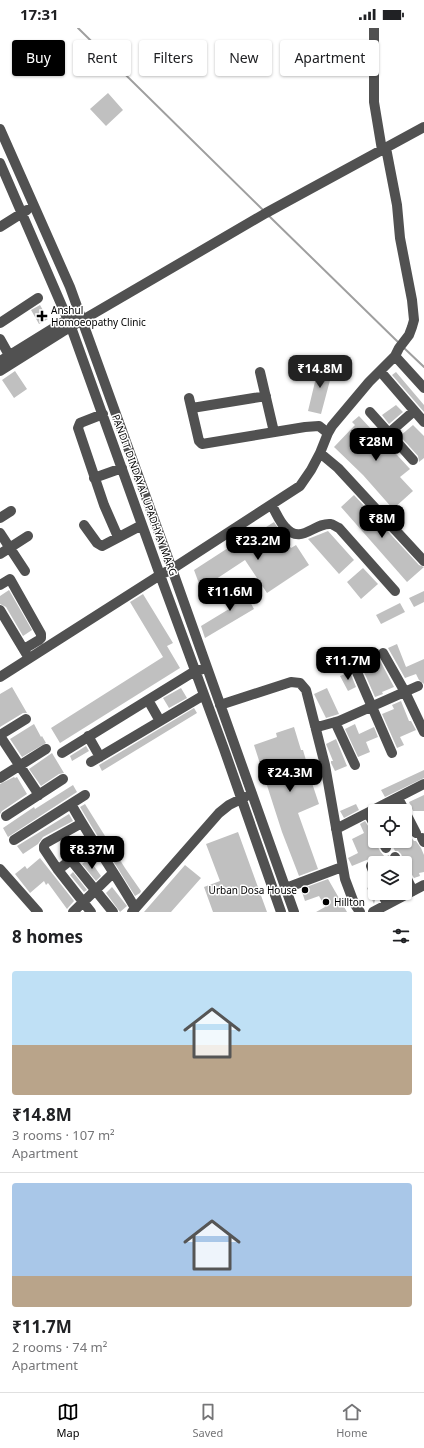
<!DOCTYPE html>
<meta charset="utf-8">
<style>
body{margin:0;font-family:"Noto Sans",sans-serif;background:#f2f2f2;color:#202124;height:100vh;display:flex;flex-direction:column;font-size:15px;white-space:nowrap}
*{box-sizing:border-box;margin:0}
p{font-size:13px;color:#757577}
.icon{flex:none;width:22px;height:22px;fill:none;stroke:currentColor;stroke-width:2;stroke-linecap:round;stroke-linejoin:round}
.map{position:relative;height:884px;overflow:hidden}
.drawer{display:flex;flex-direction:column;background:#fff;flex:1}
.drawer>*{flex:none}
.guide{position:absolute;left:12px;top:12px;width:400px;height:36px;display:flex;gap:8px}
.controls{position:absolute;left:368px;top:776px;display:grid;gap:8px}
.controls a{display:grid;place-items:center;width:44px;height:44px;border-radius:4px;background:#fff;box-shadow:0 1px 3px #0004;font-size:20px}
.price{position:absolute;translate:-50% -34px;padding:0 9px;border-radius:8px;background:#000;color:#fff;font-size:13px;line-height:26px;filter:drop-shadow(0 1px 2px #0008)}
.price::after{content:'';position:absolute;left:50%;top:24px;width:12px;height:9px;margin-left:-6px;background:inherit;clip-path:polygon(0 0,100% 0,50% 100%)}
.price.active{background:#222;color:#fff}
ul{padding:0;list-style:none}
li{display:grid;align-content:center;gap:8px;height:212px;padding:0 12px}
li+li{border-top:1px solid #e0e0e0}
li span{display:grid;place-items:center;height:124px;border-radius:4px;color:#555}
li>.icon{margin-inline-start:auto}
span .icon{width:72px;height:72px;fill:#fffc;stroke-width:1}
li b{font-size:17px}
h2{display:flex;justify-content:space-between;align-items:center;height:48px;padding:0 12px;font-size:17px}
.tag{padding:0 14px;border-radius:4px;background:#fff;box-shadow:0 1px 3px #0004;font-size:14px;line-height:36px}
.tag.active{background:#000;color:#fff}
.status{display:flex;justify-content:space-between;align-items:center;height:28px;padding:0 20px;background:#fff;direction:ltr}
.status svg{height:11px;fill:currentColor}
.tab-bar{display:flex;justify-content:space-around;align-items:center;height:56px;border-top:1px solid #e0e0e0;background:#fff;font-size:11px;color:#757577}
.tab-bar a{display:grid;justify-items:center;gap:2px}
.tab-bar .active{color:#000}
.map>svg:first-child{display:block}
</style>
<div class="status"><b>17:31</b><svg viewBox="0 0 49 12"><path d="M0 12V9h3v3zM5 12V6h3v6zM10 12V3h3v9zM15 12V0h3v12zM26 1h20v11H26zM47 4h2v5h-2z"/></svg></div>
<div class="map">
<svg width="424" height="884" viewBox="0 0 424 884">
<rect width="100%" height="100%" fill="#fff"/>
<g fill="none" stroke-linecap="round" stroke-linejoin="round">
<path stroke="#9f9f9f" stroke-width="2" d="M78,0l185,182
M269,188l130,127
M403,319l21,20"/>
</g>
<path fill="#c0c0c0" d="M108,65l15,17 -17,16 -16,-17z
M40,277l8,14 -9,5 -8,-14z
M319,337l14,4 -12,45 -13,-3z
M15,343l12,18 -13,9 -12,-18z
M396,344l28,33v7l-32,-37z
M396,377l7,7 -14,12 -7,-9z
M359,388l14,15 1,-1 36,39 -10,8 13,14 -20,18 -30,-34 -29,-28 21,-22 -3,-3z
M413,397l11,11v22l-5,4 -1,-6 -18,-20z
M354,467l65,70 5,2 -17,15 -66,-75z
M274,494l17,26 5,-3 13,20 -42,28 -22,-33 -44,29 -7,-19 34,-22 2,3 15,-10 7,10 18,-12 -7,-10z
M328,503l26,29 -15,14 -31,-35z
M363,540l15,16 -17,15 -14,-17z
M241,557l13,24 -49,29 -4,-12 28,-17 -6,-11z
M9,562l23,40 -9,6 -17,-29 -6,-3v-8z
M424,563v11l-10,5 -5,-9z
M143,566l30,49 -6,3 13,22 -120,75 -9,-15 112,-71 -33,-55z
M400,575l5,9 -24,12 -5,-9z
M397,616l9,23 18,-8v25l-5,-4 -3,-6 -11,4 -17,-30z
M377,627l17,32 -12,5 1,2 -8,3 -15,-34z
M350,644l6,15 -8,4 -8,-15z
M12,659l15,26h-4l-23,14v-33z
M181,660l6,10 -18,10 -6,-10z
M327,660l12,26 -13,4 -12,-24z
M401,673l8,20h2l5,9 -16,7 4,8 -7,3 -15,-34 12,-5 -2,-4z
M194,680l3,5 -95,58 -3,-6z
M34,696l7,13 1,-1 4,7 -24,14 -12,-18z
M355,696l4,10 15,-7 4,10 -12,5 4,10 -12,5 -13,-28z
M294,699l7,23h2l7,24h-1l10,30 -21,9 20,56 -19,7 -17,-44 -28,-87 23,-8 -1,-4z
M336,711l11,27 -12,5 -4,-8v-2h2l-7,-17z
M86,718l3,5 -17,10 -2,-5z
M52,725l12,20 -5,1 -18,12 -12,-17z
M424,742v8l-39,19 -4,-7z
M14,749l1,1 2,-1 10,17 -25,17 -2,3v-30z
M73,757l4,7 -69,45 -5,-9 31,-21 1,2z
M424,767v16h-11l-4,-9z
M85,776l40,64 16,23 -1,2 -5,3 -43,-69 -12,-20z
M356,776l3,6 -15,8 -4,-7z
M69,786l4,7 -30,16 -5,7 -15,10 -6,-8z
M365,793l5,8 4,3 1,9 5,10 5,6 4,-2 2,8h-14l-8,-4 -17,7 -4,-8 10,-5 -6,-14 12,-6 -4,-9z
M405,798l5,10 4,5h2l5,7 3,7v17l-5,1 1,3 -6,2 -5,-8 -4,-1v-6l-4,-9 -3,-3h-3l-5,-10h15z
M238,804l29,80h-54l-9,-25 16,-6 -14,-37z
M40,830l34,43 -7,8 -19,-26 -2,2 -2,-4 -14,12 -15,-19 10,-8 2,3z
M89,831l12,17 -5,5 -14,-17z
M185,837l16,13 -30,34h-27z
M73,844l14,18 -3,2 -14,-17z
M328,851l19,33h-31l9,-5 -6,-11 -14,5 -4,-12z
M375,856v9l3,6 -3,1 -1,4 -7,-16z
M112,859l15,19 -7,6 -14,-19z"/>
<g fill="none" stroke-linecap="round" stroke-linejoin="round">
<path stroke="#515151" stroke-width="10" d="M374,0v74l8,48
M0,101l70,158 102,282 122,343
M0,135l71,164 89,248 64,174 57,163
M0,199l27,-17
M0,295l38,-25
M0,311l9,16
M395,328l29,32
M0,333l73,-45
M0,343l62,-39 204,-119 158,-86
M380,343l44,51
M260,344l14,60
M189,370l10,43 3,3 103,-17 14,-1 9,7
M192,380l74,-12
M370,384l43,48
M103,386l-23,9 -2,5 26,77 14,32
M389,405l25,-22
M320,425l8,-20 4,-7 37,-44 26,-26 4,-8 10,-13 3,-8 2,-7 -2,-20 -12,-62 -3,-33 -11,-57
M94,450l28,-10
M272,478c4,6 7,15 13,21 16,19 29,-5 46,-3 2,0 5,3 8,4l56,63
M0,490l11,-7
M84,497l13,18 5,3 40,-21
M0,505l25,38
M0,526l28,-18
M0,557l10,-6 31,55v4l-2,2 -15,9
M0,582l27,45
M383,625l22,39 19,40
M353,635l39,90
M0,649l160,-102 12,-6 128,-83 11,-16 9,-17 18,15 86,93
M148,672l12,21
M220,677l71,-23 9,1 6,7 19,75 20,114 9,24 6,9
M335,694l20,43
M315,698h6l18,-5 79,-35
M0,707l26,-16
M0,708l39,59
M88,708l12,21
M62,725l133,-82 5,-1
M91,734l113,-67
M0,750l46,-29
M398,770l18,35
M71,776c20,36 44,69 64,104
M368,785l7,13
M6,788l57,-37
M82,795l-36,20 -2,3v3l14,21 33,42
M336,801l88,-45
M422,810l2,4
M14,812l71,-45
M382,813l4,7
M395,829l3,6
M71,832l42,52
M371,838l4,10
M0,841l38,43
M58,842l35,-28
M405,847l8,16
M286,860l56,-21
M382,865l5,11
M73,884l40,-39
M132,884l87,-99 10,-8 16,-8
M373,884l51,-27"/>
</g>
<g fill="#000" stroke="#fff" stroke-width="1.5">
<path d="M40 282h4v4h4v4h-4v4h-4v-4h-4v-4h4z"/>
<circle cx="305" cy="862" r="4"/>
<circle cx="326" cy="874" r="4"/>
</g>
<g text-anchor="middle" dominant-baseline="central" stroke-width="3" stroke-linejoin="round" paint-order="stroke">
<g font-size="10" fill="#000" stroke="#fff" text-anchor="start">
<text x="51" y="282">Anshul<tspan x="51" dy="12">Homoeopathy Clinic</tspan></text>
<text x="297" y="862" text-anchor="end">Urban Dosa House</text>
<text x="334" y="874">Hillton</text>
</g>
<g font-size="10" fill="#000" stroke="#fff">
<text transform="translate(145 467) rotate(70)">PANDIT DINDAYAL UPADHYAY MARG</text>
</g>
</g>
</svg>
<div class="controls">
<a><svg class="icon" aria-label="locate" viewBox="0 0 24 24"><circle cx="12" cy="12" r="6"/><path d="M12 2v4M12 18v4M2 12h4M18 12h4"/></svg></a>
<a><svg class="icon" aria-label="layers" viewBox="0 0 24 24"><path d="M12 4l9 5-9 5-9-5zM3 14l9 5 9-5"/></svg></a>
</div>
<b class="price active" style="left:320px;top:361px">₹14.8M</b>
<b class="price" style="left:376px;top:434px">₹28M</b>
<b class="price" style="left:382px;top:511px">₹8M</b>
<b class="price" style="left:258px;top:533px">₹23.2M</b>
<b class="price" style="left:230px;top:584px">₹11.6M</b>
<b class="price" style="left:348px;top:653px">₹11.7M</b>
<b class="price" style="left:290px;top:765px">₹24.3M</b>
<b class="price" style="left:92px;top:842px">₹8.37M</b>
<div class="guide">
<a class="tag active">Buy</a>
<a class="tag">Rent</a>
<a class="tag">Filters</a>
<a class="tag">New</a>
<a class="tag">Apartment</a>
</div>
</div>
<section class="drawer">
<h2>8 homes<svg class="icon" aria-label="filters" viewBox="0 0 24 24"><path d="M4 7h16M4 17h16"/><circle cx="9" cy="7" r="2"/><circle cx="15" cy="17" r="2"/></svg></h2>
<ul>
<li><span style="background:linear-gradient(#bfe0f5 60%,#b9a48a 0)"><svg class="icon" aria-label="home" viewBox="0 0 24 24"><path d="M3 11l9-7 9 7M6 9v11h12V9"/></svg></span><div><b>₹14.8M</b><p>3 rooms · 107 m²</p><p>Apartment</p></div></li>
<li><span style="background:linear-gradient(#a9c7e8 75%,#b9a48a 0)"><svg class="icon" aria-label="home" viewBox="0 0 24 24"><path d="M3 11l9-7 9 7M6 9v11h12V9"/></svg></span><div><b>₹11.7M</b><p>2 rooms · 74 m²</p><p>Apartment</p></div></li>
</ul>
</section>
<nav class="tab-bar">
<a class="active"><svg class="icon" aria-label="map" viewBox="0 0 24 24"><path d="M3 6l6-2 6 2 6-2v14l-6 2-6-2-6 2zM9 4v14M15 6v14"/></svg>Map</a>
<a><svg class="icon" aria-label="saved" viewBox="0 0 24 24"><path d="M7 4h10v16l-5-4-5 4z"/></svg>Saved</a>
<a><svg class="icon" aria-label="home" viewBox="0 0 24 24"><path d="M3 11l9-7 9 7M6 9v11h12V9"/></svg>Home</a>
</nav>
